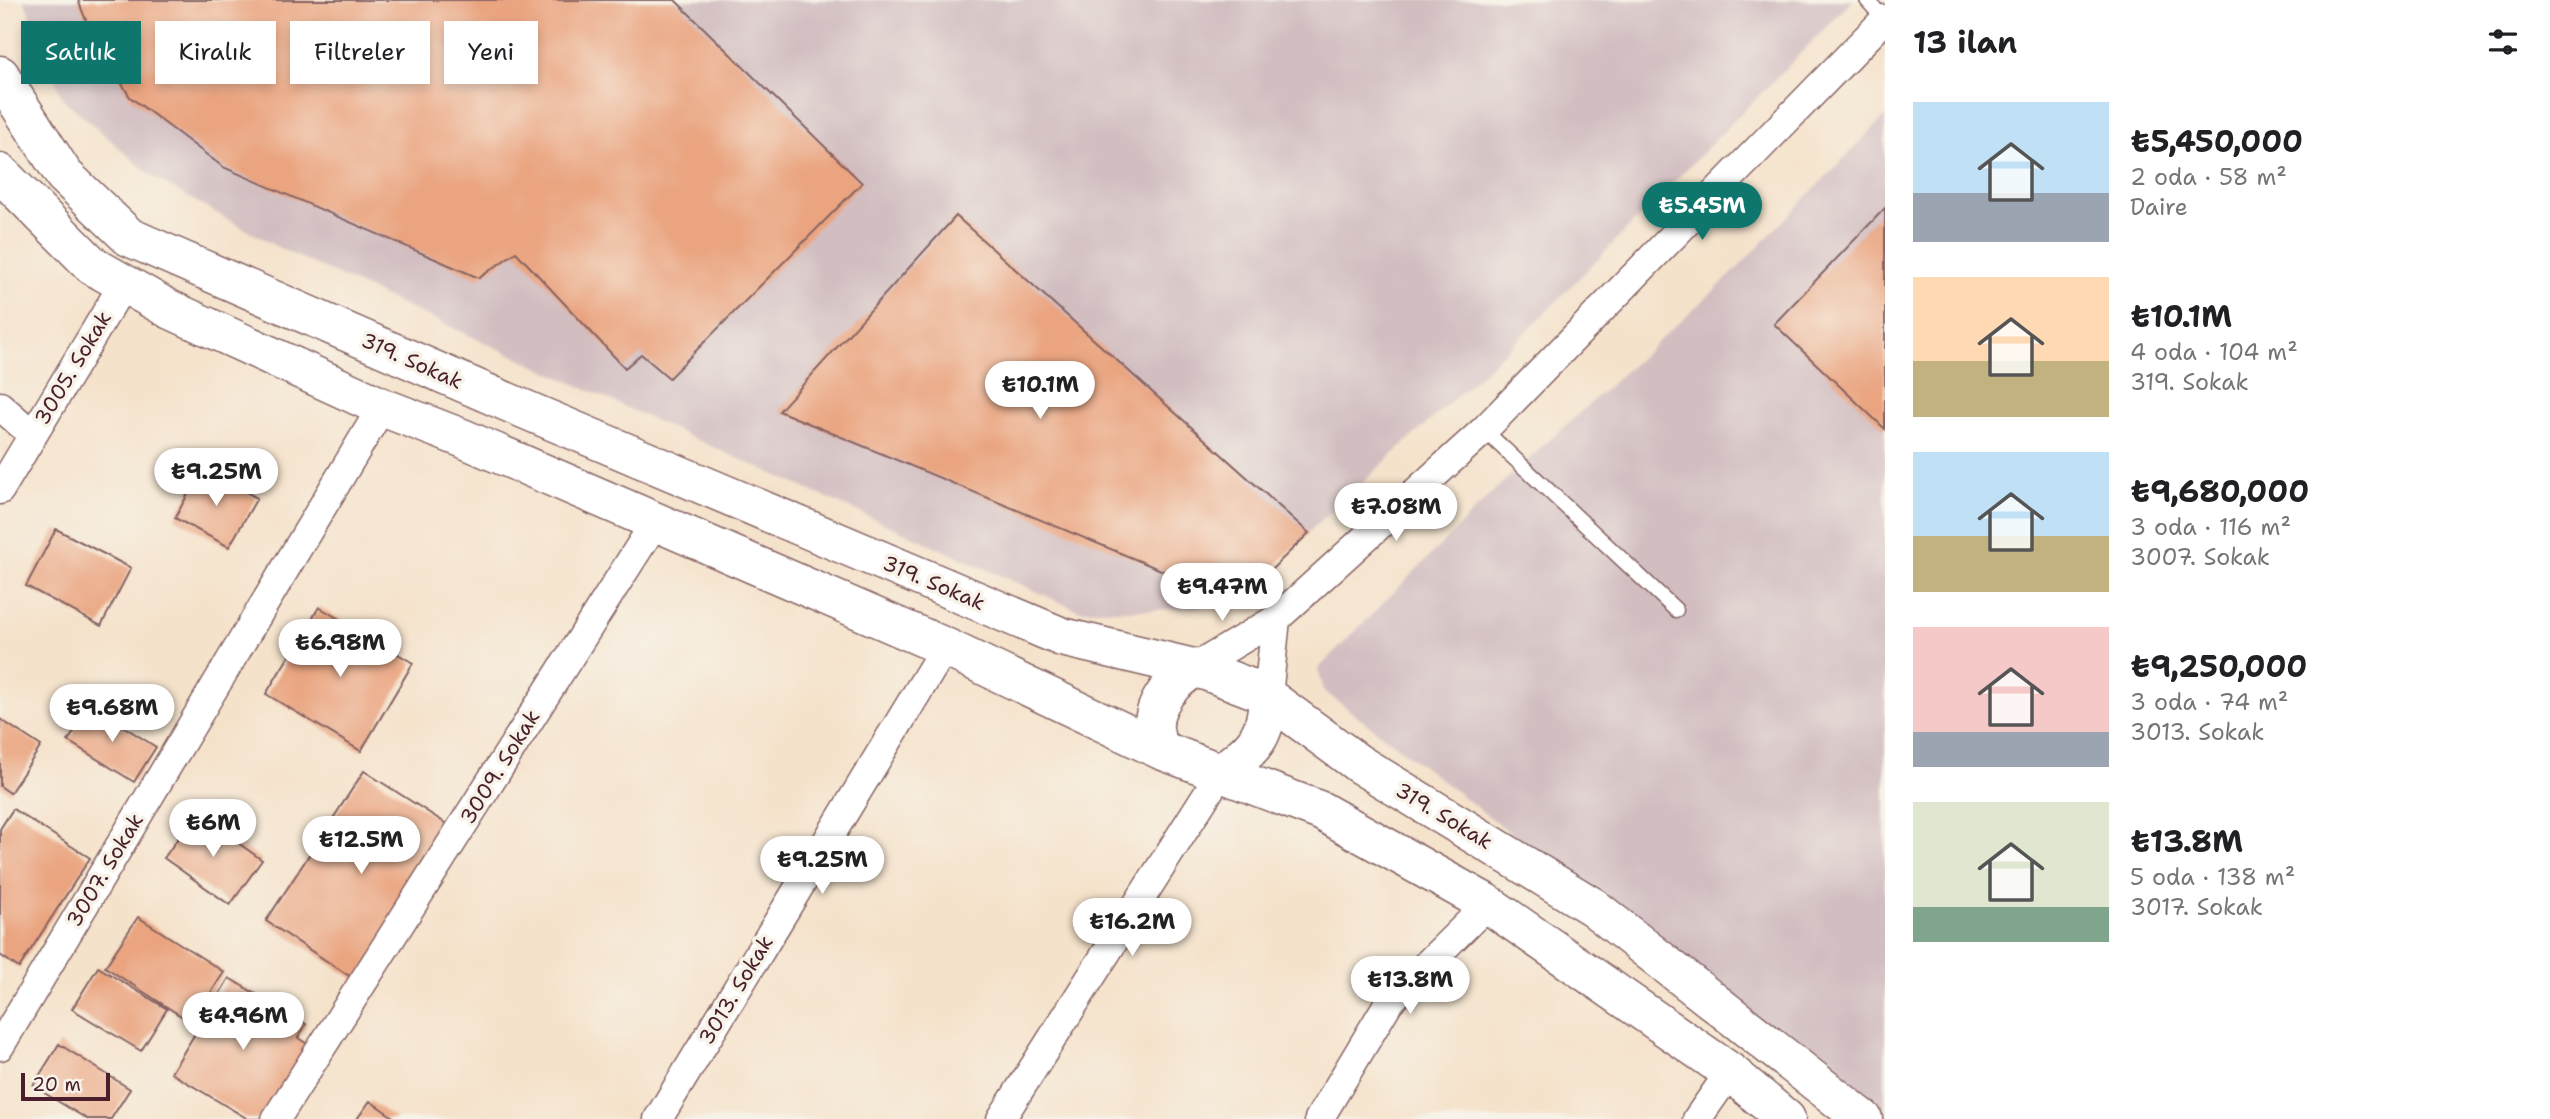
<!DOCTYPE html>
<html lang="tr">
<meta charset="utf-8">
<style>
body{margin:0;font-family:"Shantell Sans",sans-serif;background:#f2f2f2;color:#202124;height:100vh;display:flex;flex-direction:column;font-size:26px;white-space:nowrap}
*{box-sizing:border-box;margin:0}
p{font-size:23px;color:#757577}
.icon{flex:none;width:38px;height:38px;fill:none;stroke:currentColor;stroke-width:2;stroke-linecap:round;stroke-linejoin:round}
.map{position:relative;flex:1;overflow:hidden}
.details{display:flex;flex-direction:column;background:#fff;width:665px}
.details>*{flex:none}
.guide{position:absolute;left:21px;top:21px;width:665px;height:63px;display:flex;gap:14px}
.scale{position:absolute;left:21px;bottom:18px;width:89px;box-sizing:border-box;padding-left:7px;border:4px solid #4a1f2b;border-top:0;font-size:19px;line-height:24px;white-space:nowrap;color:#4a1f2b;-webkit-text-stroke:5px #f7f3e8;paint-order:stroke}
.price{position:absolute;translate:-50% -60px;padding:0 16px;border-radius:24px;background:#fff;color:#222;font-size:23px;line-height:46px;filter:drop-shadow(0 2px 4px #0008)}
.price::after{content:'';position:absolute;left:50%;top:42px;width:21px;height:16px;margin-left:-10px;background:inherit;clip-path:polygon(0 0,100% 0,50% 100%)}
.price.active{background:#0f766e;color:#fff}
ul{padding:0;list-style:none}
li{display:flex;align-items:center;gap:21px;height:175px;padding:0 28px}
li span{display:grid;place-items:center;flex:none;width:196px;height:140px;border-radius:0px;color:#555}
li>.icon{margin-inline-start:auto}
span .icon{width:84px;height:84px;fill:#fffc;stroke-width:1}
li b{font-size:30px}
h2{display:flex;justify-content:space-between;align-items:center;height:84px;padding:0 28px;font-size:30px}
.chip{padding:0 24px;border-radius:0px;background:#fff;box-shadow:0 4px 10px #0003;font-size:24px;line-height:63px}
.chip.active{background:#0f766e;color:#fff}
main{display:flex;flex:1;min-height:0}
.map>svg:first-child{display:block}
</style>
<main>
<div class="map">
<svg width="1885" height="1119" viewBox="0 0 1885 1119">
<rect width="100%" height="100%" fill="#f7f3e8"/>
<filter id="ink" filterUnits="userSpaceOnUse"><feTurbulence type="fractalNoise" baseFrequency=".0143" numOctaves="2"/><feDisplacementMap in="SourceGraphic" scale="14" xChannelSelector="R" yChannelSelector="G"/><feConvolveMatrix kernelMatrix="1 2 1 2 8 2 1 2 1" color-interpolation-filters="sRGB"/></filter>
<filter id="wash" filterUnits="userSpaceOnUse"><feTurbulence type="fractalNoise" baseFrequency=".00686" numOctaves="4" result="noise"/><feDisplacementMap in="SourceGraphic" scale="28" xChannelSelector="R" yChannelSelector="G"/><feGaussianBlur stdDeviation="1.57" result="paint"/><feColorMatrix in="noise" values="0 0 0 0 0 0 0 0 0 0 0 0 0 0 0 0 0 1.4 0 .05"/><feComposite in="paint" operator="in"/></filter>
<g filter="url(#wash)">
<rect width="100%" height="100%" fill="#f5e2cb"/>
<path fill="#d2bec1" d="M24,0h1829l-332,337 -292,268 -74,5h-77l-381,-170 -416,-191 -127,-71 -92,-80z
M1885,116v1002l-561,-427 -6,-22 178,-180 234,-213z"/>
<g id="blocks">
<path fill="#eaa480" d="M78,0h597l187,183 -193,195 -28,-24 -16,14 -109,-116 -37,26 -256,-111 -93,-70 -39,-64z
M1885,208v221l-111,-105z
M956,216l353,317 -64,62 -15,3 -16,-6 -435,-181z
M202,468l55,30 -28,49 -54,-29z
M56,529l75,39 -30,58 -75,-40z
M319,607l94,56 -52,88 -95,-57z
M91,706l65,41 -22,35 -66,-41z
M0,719l41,27 -31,47 -10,-7z
M364,771l92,59 -99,151 -91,-60z
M13,809l77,49 -71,110 -19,-13v-126z
M196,813l66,47 -32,45 -66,-47z
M138,917l86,55 -32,51 -87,-56z
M98,967l69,42 -26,42 -69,-42z
M229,978l77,46 -8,14 11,7 -45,74h-16l-77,-46z
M59,1044l71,45 -19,30h-24l-54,-33z
M370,1101l26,18h-39z"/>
</g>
</g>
<g filter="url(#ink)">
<use href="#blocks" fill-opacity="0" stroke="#866363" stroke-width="2"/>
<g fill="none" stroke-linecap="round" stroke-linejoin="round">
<g stroke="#866363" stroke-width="17">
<path id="service" d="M1867,0l18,20
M1484,430l192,180"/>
</g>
<g stroke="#866363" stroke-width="31">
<path id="minor" d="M0,406l33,29
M0,490l124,-207
M1194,668l82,-49 208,-189 401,-411
M1268,696l8,-77
M0,1046l382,-639
M276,1119l380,-598
M658,1119l287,-472
M1001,1119l220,-347
M1319,1119l70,-117 99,-98
M1697,1119l33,-47"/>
</g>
<g stroke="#866363" stroke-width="41">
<path id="primary" d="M0,75l64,100 65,62 383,167 550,233 144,34 55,21 98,72 234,143 270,212
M0,173l93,93 76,43 213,98 80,31 483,209 216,103 160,61 167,93 242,168 56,47
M1161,750c-20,-32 5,-65 33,-82
M1221,772c32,-22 46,-35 47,-76"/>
</g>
<use href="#service" stroke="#fff" stroke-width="14"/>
<use href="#minor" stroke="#fff" stroke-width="28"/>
<use href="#primary" stroke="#fff" stroke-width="38"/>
</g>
</g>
<g text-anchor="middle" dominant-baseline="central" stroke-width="7" stroke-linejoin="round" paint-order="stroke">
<g font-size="21" fill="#4a1f2b" stroke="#f7f3e8">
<text transform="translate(412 361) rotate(24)">319. Sokak</text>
<text transform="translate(73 368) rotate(-59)">3005. Sokak</text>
<text transform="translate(934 583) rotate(23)">319. Sokak</text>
<text transform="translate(500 767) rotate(-58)">3009. Sokak</text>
<text transform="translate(1444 816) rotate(31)">319. Sokak</text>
<text transform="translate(105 870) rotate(-59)">3007. Sokak</text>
<text transform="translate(736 990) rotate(-59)">3013. Sokak</text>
</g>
</g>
</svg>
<div class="scale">20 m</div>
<b class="price active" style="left:1702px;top:242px">₺5.45M</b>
<b class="price" style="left:1040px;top:421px">₺10.1M</b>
<b class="price" style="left:216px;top:508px">₺9.25M</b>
<b class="price" style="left:1396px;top:543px">₺7.08M</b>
<b class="price" style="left:1222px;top:623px">₺9.47M</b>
<b class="price" style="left:340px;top:679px">₺6.98M</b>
<b class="price" style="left:112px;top:744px">₺9.68M</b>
<b class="price" style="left:213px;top:859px">₺6M</b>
<b class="price" style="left:361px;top:876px">₺12.5M</b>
<b class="price" style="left:822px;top:896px">₺9.25M</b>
<b class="price" style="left:1132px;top:958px">₺16.2M</b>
<b class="price" style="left:1410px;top:1016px">₺13.8M</b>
<b class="price" style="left:243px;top:1052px">₺4.96M</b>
<div class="guide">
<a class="chip active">Satılık</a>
<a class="chip">Kiralık</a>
<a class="chip">Filtreler</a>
<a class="chip">Yeni</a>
</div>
</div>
<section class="details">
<h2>13 ilan<svg class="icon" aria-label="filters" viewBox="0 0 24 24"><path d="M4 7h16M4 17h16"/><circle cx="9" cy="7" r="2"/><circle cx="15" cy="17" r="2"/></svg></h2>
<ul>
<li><span style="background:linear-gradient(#bfe0f5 65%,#9aa5b1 0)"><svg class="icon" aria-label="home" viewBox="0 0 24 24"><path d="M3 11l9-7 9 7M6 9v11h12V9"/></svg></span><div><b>₺5,450,000</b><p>2 oda · 58 m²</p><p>Daire</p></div></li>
<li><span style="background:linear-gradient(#ffd9b3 60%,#c2b280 0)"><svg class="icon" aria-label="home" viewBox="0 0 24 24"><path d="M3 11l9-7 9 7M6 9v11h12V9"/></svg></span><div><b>₺10.1M</b><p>4 oda · 104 m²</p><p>319. Sokak</p></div></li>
<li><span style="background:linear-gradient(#bfe0f5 60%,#c2b280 0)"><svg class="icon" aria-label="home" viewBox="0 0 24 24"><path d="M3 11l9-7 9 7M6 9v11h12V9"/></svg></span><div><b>₺9,680,000</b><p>3 oda · 116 m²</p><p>3007. Sokak</p></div></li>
<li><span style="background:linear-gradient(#f6c9c9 75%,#9aa5b1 0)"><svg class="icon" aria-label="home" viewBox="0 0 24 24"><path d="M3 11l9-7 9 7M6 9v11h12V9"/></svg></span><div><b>₺9,250,000</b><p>3 oda · 74 m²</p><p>3013. Sokak</p></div></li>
<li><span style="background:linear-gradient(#dfe7d0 75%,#7fa58c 0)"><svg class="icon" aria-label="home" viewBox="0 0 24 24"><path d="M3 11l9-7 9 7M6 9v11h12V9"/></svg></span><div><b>₺13.8M</b><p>5 oda · 138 m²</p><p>3017. Sokak</p></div></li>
</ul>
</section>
</main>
